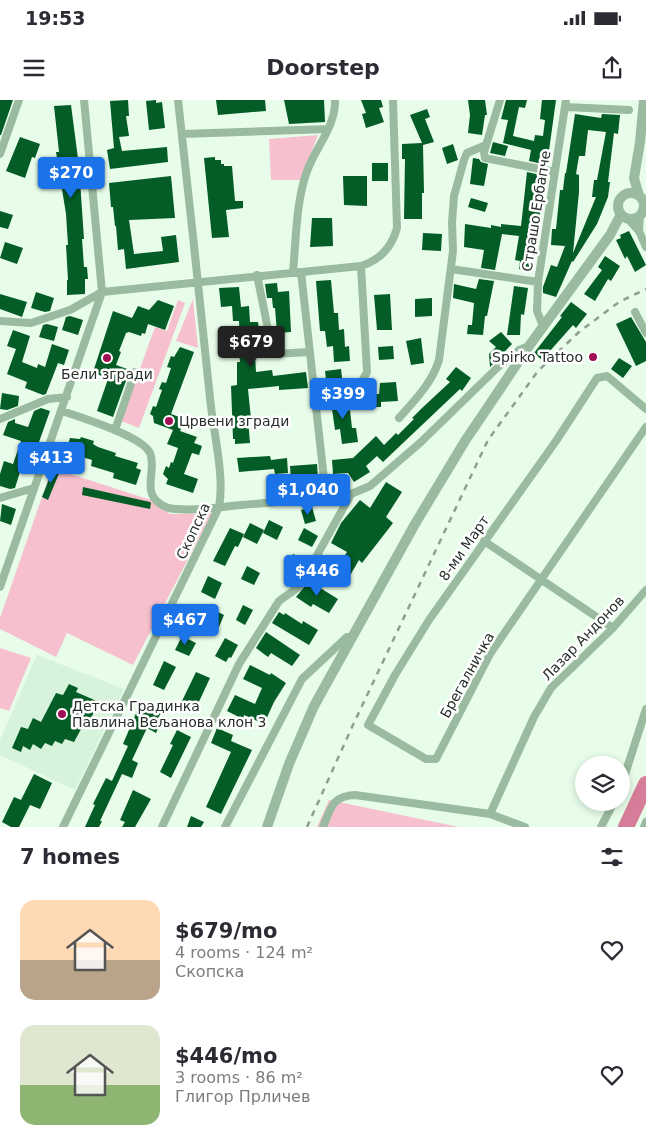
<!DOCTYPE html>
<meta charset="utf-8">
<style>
body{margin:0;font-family:"DejaVu Sans",sans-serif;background:#f2f2f3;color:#2b2b33;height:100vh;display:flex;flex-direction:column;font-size:19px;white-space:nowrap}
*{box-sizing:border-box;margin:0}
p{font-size:16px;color:#7c7c81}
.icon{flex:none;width:28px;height:28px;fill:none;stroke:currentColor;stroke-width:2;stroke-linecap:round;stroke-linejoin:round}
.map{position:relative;height:727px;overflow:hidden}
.sheet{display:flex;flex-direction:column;background:#fff;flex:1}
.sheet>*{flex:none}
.controls{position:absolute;left:575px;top:656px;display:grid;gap:10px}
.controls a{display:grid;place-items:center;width:55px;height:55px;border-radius:50%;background:#fff;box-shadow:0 2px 8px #0003;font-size:25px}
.price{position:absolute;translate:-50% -42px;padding:0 11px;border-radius:5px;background:#1a73e8;color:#fff;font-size:16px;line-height:32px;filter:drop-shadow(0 1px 2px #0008)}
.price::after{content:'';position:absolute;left:50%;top:30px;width:15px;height:11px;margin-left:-8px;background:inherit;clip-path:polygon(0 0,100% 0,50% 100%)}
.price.active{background:#222;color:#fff}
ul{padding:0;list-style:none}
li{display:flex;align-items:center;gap:15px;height:125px;padding:0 20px}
li span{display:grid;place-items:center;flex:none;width:140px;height:100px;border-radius:15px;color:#555}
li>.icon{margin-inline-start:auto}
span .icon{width:60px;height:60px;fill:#fffc;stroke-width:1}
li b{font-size:21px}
h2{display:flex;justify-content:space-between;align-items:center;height:60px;padding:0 20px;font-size:21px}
.status{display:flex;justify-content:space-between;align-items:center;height:35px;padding:0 25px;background:#fff;direction:ltr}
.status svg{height:14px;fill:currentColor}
header{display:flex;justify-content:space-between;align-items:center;height:65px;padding:0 20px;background:#fff;font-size:22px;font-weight:800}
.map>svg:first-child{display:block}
</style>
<div class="status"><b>19:53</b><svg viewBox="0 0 49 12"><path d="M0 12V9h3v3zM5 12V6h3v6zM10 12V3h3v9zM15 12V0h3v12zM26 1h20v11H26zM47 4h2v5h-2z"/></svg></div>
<header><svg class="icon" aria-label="menu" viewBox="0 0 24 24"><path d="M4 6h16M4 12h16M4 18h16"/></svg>Doorstep<svg class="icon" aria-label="share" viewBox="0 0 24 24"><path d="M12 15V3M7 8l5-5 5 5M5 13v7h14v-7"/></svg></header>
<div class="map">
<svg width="646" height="727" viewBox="0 0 646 727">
<rect width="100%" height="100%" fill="#e7fdea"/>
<path fill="#d7f3db" d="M37,555l87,34 -49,101 -75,-35v-15z"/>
<path fill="#f6c0cf" d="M318,35l-17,45h-30l-2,-41z
M193,199l5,49 -22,-7z
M178,200l7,3 -46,125 -18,-7 34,-94 12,4z
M52,368l102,33 16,13 42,-1 -79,152 -66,-32 -11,24 -56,-28v-11z
M0,548l31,10 -22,53 -9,-3z
M329,700l130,27h-142z"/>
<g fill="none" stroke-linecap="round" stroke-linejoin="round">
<path stroke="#d67d99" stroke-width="16" d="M626,727l20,-43"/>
</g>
<path fill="#045c26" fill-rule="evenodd" d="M0,0h13l-12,35h-1z
M128,0l1,16h-3l3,20 -10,1 3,14 45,-4 1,15 -58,7 -3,-19 7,-2 -4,-47z
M156,0v3l6,-1 3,26 -16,2 -3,-29z
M216,0h49l1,11 -48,4z
M284,0h40l1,22 -36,2z
M361,0h20l2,7 -4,1 5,14 -18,6 -4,-14 4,-1z
M468,0h17l2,15h-2l-3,20 -14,-2 2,-18z
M506,0h21l-2,8 -6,-1 -6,29 21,5 1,-6 8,1 2,-16 -5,-1 2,-19h14l-9,65 -18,-4 2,-11 -28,-7 5,-23 -7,-1z
M71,5l8,61 5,73h-2l2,28h3l1,12h-3v15l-18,1v-15h1l-2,-35h2l-2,-31 -10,-62h3l-5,-46z
M427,9l3,8 -5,2 9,23 -11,3 1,48h-2v26h-18l1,-60h-3v-15l20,-1 -12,-28z
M575,14l26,4 1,-4 18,1 -2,19 -4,-1 -6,49h2l-2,15 -11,27 -24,38 -1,-1 -16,36 -13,-4v-6l8,-22 6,2 8,-21 -14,-1 1,-16h4l4,-39h3l2,-17h1zM588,30l18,2 -9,48h-3l-2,17h4l-23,56 6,-61v-17l-3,-1 3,-18h6z
M20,37l20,7 -5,14 -3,-1 -7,21 -19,-7z
M493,42l15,4 -3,10 -15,-3z
M453,44l5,16 -11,4 -5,-16z
M215,57v3h6v4h3v2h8l3,35h8v7l-17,2 3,27 -17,1 -8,-80z
M473,58l6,1 2,3 7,2 -4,22 -14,-2z
M372,63h16v18h-16z
M527,72l18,4 -13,95 -13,-2 1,-8 -5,-1 4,-24 -17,-2 -7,36 -14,-2 3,-18 -20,-3 1,-23 26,4v-3l10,2v-3l20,2z
M171,76l4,42 -46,2 5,34 29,-3 -2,-14 15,-2 3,27 -53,7 -2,-20 -6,1 -2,-24h-1l-2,-19h-2l-2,-24z
M343,76h24v30l-23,-1z
M471,98l17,5 -3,9 -17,-5z
M0,111l13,4 -5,14 -8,-2z
M312,118h20l1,28 -23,1z
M629,131l17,34 -11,7 -8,-16 -2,3 -9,-19 5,-2 -1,-3z
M423,133l19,1 -1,17 -19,-1z
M5,142l18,6 -6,16 -17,-6z
M605,156l15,10 -9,15 -3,-2 -13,22 -11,-7 18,-24 -4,-3z
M479,179l15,2 -7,35h-2l-2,19 -16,-1 1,-9h4l2,-22 -21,-5 1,-14 22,5z
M331,180l3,33h4l1,17 5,-1 1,18 4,-1 1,15 -16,1 -1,-16 -6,1 -2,-16h-5l-4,-50z
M277,183l1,9 11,-1 2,41 -14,1 -2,-25h-2l-1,-10h-5l-2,-14z
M514,186l14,2 -4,27 -3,-1 -1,21h-13z
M239,187l2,20 8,-1 1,16h8l2,14 -6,1 2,35 16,-2 1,6 33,-4 2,16 -29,2v-4l-31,3 3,30h-3l2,24 -15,1v-5h-2l-2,-53 6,-1v-23h3l-2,-19h2l-1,-22h-6l-1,-15 -11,1 -2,-19z
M36,192l18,6 -4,13 -5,1 -14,-4z
M0,194l27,8 -5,15 -22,-8z
M390,194l2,36h-15l-3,-35z
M432,198v18l-17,1v-18z
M158,200l16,6 -9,24 -17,-6 -3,10 -3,-1 -1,3 -12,-4 -3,1 -7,18 2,1 -5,13 14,5 -12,33 -5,14 -16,-6 11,-32 -13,-6 1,-3 -2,-1 19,-58 19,7 6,-12 11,4z
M571,202l16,12 -11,14 -3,-3 -31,35 -8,-7 28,-36 -2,-1z
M70,216l13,4 -5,15 -16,-5 4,-13z
M631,217l15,25v19l-10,5 -20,-42z
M47,224l11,3 -4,14 -15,-4 4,-12z
M13,230l17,6 -8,26 15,6 1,-4 7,3 7,-23 17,6 -5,15 -6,-2 -12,31 -3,1 -18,-7 2,-6 -20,-8 9,-25 -9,-3z
M501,232l11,12 -22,23 -1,-13 7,-7 -7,-6z
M421,238l3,25 -13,2 -5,-24z
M393,246l1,13 -15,1 -1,-13z
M180,247l14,5 -23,62 14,5 -5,12 17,6 -3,6 8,3 -3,9 -7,-2 -8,21 14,5 -5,14 -27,-9 2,-5 -5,-5 3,-8 3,2 2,-6 2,1 5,-15 -11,-4 6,-14 -19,-7 -1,-7 -3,-2 3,-8 3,1 6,-17 -3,-1 3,-7 4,1 5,-15 -4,-1 4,-11 3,1z
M619,258l13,8 -9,12 -12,-9z
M456,267l15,11 -9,13 -2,-2 -77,73 -6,-6 -11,10 4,6 -16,10 -6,-9 -15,1 -1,-14 21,-2 23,-22 8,9 12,-12 2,2 16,-16 -2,-1 9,-9 29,-27 -4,-3z
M341,269l2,17 -16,2 -2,-17z
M396,282l2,19 -17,1v5h-7l-1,-13h6l1,-11z
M2,293l17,3 -1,10 -11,4 -7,-1z
M345,297l2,14 3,-1 2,18h4l2,14 -16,2 -2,-15 -5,1 -3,-21h-2l-2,-10z
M41,308l9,3 -17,48 -8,-3 -10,32 -5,1 -10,-3v-12l4,-13 9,3 8,-23 -18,-6 5,-13 7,-3v4l13,4 6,-16z
M81,337l13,4 -1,3 5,3 18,6 -1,3 23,7 -2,5 5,2 -5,15 -23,-7 1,-5 -23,-7 1,-6 -23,-7 2,-7 -3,-1 2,-7 10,1z
M270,356l1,4 16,-2 1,15 -13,1 -1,-5 -35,3 -2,-14z
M317,364l1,14 -27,2 -1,-14z
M53,369l7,2 -12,29 -6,-3z
M386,382l16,10 -16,25 7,6 -31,40 -3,-3 -11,19 -13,-8 12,-19 -16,-9 10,-20 19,-23 10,8z
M83,387l67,15 1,1 -1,6 -68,-14z
M2,404l14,5 -5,16 -11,-4z
M312,407l4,14 -11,3 -4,-14z
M269,420l14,7 -6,13 -14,-7z
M250,423l14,7 -7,14 -14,-7z
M230,428l14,6 -6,13 -3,-1 -10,20 -12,-5z
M304,428l14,8 -6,11 -14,-7z
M293,454l13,6 -6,13 -14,-6z
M247,466l13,7 -6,12 -13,-6z
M208,476l14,7 -7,16 -14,-7z
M309,481l29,18 -9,14 -16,-9 -2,3 -15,-10z
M243,505l10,5 -8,15 -9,-5z
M189,506l20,9 3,-6 12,6 -6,14 -21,-9 -2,3 -12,-6z
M279,512l5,3 1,-2 17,11 1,-3 15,9 -9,15 -37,-22z
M266,532l34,23 -8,11 -21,-13 -3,4 -12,-9z
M182,536l14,7 -7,13 -14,-6z
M225,538l13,7 -7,13 -2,-1 -3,5 -11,-6z
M164,561l12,6 -12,23 -11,-5z
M250,565l20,10 1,-2 15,10 -12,19 -10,22 -20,-9 -1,4 -16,-8 8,-16 20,9 7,-16 -19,-9z
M196,572l14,6 -14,30 -14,-7z
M69,584l9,4 -2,4 23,10 -10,20 -3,-2 -12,22 -9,-3 -3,5 -7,-3 -3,5 -7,-3 -4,6 -8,-5 -3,6 -7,-4 -2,6 -9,-4 9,-21 7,2 5,-11 8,4 15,-29 7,2z
M148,604l14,7 -7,13 4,2 -3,7 -9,-5 -15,32 6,3 -6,15 -10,-4 -22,47h2l-3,6h-14l10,-22 -2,-1 13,-26 6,3 16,-35 -5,-2 14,-33 6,3z
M217,628l16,7 -2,6 21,9 -31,64 -15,-7 25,-55 -20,-9z
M177,630l14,7 -20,41 -11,-6 13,-27 -3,-1z
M34,674l18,9 -12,26 -10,-4 -11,22h-8l-9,-5 12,-25 7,3z
M133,690l18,9 -16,28h-13l3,-5 -5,-2z
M191,716l13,6 -3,5h-14z"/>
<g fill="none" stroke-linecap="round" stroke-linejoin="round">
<path stroke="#9bbba0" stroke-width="8" d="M500,0l-16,52 1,6 70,14
M566,7l63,3
M182,34l146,-5
M0,54l19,-54
M644,107h2
M628,119l11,12 7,16
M639,131l1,-16
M451,169l87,13
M293,172c3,-32 3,-68 13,-98 8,-25 30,-47 29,-74
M301,172l25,225
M257,175l16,79 37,-2
M635,212l11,21
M0,221l31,2 39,-13 32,-18 259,-26c19,-6 31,-19 36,-38l-4,-128
M543,226l-6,-15 1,-29 28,-182
M315,295l42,-5 10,-18 -6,-106
M646,309l-39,-33 -10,2 -41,63 -127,179 -34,55 -27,50 58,34h10l54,-105 156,-227
M62,311c18,6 80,25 88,42 7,16 -8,38 9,50 5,4 12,6 18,6 21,2 44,-2 64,-4 37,-3 74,-6 110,-11l19,-8 51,-44 77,-75 21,-17 10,-4
M399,318c16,-18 33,-35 40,-58l14,-109 -1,-29 2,-26 10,-36 3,-7 19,-8
M0,319l48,-20 19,-2
M115,330l20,-58
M0,398l34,-10
M484,441l129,87
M0,487l102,-295 -18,-192
M621,687l25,-78
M490,714l44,-97 17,-29 62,-60 33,-38
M63,727l156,-320c6,-31 -6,-76 -9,-109 -10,-99 -21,-199 -32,-298
M162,727l77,-163 40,-63 21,-15 51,-92
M225,727l77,-148 45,-42h5
M323,727c8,-19 9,-31 32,-32l135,19 35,13
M601,727l13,-25
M644,727l2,-5"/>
<path stroke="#9bbba0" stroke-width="10" d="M618 106a13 13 0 1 1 26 0a13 13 0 1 1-26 0Z
M639,96l-5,-18 6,-36 4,-42
M267,727l22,-63 25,-58 101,-182 50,-83 64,-95 81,-111 11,-21"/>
<path stroke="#8e9e90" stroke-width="2.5" stroke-dasharray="6 6" stroke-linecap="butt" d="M307,727l45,-100 136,-287 50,-69 41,-39 40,-30 27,-13"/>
</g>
<g fill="#a10f54" stroke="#fff" stroke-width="2">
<circle cx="593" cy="257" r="5"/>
<circle cx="107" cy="258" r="5"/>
<circle cx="169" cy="321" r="5"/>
<circle cx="62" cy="614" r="5"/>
</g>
<g text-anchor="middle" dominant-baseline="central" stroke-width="5" stroke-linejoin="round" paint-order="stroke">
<g font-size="14" fill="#272f28" stroke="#fff">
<text transform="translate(536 111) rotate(-81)">Страшо Ербапче</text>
<text transform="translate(193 431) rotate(-65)">Скопска</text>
<text transform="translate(464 448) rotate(-55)">8-ми Март</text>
<text transform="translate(583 538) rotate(-46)">Лазар Андонов</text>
<text transform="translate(467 575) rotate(-61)">Брегалничка</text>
</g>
<g font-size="14" fill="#272f28" stroke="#fff" text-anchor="start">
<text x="583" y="257" text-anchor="end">Spirko Tattoo</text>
<text x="107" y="274" text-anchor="middle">Бели згради</text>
<text x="179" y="321">Црвени згради</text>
<text x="72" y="606">Детска Градинка<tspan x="72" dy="16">Павлина Вељанова клон 3</tspan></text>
</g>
</g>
</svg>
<div class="controls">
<a><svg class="icon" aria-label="layers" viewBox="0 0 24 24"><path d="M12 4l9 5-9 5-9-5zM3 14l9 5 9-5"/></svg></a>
</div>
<b class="price" style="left:71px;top:99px">$270</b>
<b class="price active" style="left:251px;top:268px">$679</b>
<b class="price" style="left:343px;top:320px">$399</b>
<b class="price" style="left:51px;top:384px">$413</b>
<b class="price" style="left:308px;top:416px">$1,040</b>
<b class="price" style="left:317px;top:497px">$446</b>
<b class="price" style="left:185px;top:546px">$467</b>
</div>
<section class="sheet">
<h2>7 homes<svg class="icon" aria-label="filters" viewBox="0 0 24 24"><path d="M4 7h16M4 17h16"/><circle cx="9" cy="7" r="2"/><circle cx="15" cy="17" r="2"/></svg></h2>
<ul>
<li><span style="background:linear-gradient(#ffd9b3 60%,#b9a48a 0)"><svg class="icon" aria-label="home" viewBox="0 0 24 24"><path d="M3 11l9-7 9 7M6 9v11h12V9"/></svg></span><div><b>$679/mo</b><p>4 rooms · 124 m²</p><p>Скопска</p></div><svg class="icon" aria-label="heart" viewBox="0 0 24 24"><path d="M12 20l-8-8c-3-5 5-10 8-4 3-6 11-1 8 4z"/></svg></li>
<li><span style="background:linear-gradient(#dfe7d0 60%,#8fb573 0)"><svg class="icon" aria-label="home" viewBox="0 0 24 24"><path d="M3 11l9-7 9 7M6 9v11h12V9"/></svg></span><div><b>$446/mo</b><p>3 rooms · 86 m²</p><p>Глигор Прличев</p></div><svg class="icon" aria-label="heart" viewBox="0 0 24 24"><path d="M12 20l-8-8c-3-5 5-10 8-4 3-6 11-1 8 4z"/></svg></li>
</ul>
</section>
